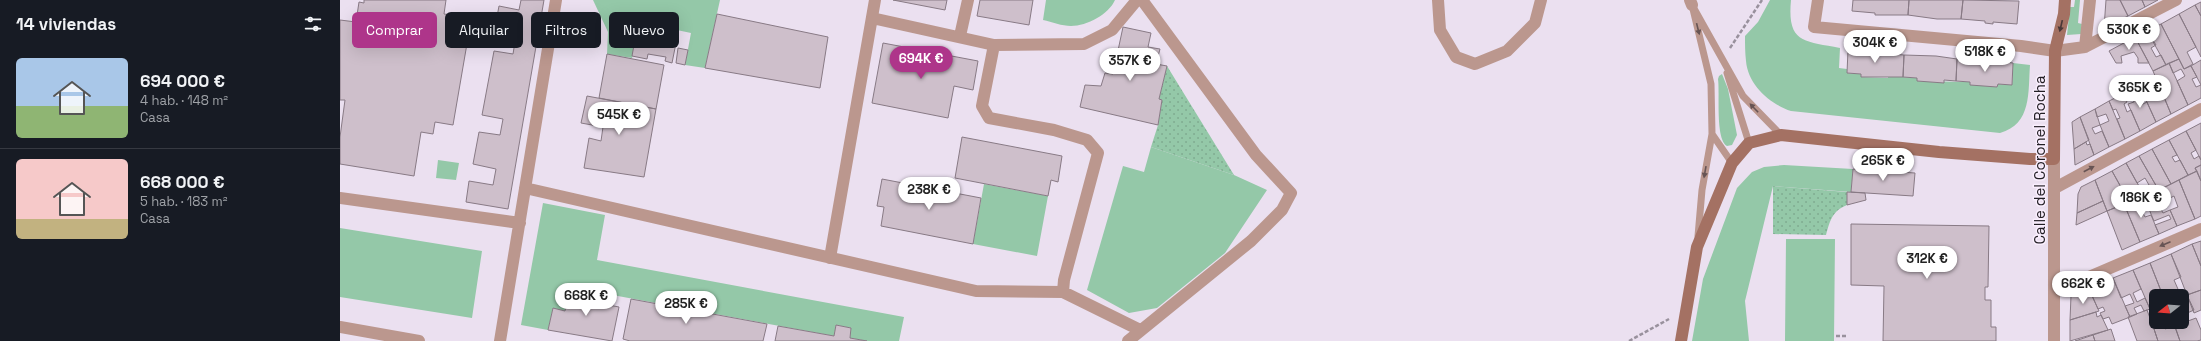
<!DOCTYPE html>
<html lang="es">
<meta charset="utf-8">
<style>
body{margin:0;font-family:"Space Grotesk",sans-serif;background:#242831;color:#f1f3f6;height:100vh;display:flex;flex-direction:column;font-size:15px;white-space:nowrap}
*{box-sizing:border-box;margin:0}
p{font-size:13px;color:#9ea1a6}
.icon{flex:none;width:22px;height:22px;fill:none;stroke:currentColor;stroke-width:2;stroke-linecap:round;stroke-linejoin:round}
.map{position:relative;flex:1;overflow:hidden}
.panel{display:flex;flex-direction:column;background:#171b24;width:340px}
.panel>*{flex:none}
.top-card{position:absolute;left:12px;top:12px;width:380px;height:36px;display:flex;gap:8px}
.needle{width:26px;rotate:253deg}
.fabs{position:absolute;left:1809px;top:289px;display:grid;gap:8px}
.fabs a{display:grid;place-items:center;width:40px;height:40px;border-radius:6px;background:#171b24;box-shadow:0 4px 16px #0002;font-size:20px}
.price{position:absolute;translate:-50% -34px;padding:0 9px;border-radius:14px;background:#fff;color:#222;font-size:13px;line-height:26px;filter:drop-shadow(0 1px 2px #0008)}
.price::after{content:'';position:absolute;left:50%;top:24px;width:12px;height:9px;margin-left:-6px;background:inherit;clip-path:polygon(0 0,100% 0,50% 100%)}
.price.active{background:#ae358a;color:#fff}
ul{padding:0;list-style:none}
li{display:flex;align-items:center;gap:12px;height:100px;padding:0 16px}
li+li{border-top:1px solid #363941}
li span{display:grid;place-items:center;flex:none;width:112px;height:80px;border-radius:6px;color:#555}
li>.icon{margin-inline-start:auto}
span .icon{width:48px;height:48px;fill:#fffc;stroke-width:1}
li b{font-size:17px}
h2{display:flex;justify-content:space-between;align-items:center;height:48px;padding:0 16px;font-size:17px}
.chip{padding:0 14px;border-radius:6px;background:#171b24;box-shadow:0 4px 16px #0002;font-size:14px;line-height:36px}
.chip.active{background:#ae358a;color:#fff}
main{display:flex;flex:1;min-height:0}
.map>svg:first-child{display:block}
</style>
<main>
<section class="panel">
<h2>14 viviendas<svg class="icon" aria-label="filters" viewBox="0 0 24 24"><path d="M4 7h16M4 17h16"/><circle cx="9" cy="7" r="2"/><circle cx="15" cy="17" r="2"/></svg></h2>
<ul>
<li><span style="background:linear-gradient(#a9c7e8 60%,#8fb573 0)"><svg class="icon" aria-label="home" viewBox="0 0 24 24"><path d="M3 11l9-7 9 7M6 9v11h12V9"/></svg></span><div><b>694 000 €</b><p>4 hab. · 148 m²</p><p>Casa</p></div></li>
<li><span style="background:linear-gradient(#f6c9c9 75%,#c2b280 0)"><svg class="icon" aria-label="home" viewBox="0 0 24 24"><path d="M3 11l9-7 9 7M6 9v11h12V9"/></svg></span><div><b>668 000 €</b><p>5 hab. · 183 m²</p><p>Casa</p></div></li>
</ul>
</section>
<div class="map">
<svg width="1861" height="341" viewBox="0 0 1861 341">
<defs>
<pattern id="grass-dots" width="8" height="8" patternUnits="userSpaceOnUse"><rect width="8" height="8" fill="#94c8a8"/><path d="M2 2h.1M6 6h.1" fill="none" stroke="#7fab90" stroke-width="1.8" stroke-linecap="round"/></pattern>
</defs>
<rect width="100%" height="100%" fill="#ebe0f0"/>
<path fill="url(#grass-dots)" d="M827,66l67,109 -83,-28 7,-22 4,-25 -3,-1z
M1433,186l74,6v13c-15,6 -17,16 -21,30l-53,-1z"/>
<path fill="#94c8a8" d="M253,0h127l-15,68 -20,-3 6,-32 -52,-11 -7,36 -25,-4 1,-22z
M706,0h69c-6,14 -28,26 -44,26 -9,0 -19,-4 -28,-6z
M1430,0h21c-4,43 12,41 49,48l-1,20 8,1v4l14,1v3l27,1v-2l29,2v3l53,1 27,5 1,-3 14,1 1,-22 17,2c-2,27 2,59 -30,68l-209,-22c-21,-7 -43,-26 -45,-50 -1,-8 -1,-17 -1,-25l13,-14z
M1735,0h5l-2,23 4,1 -1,10 -14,1 3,-28h4z
M1382,74l6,15 9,46 -5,10 -5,1c-12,-7 -7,-53 -9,-67l1,-3z
M811,147l83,28 33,15 -42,63 -68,55 -28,5 -42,-23 36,-124 21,6z
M98,160l21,3 -3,17 -20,-2z
M1444,165l69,4 -2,23 -78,-6 -28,115 4,40h-57l11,-62 34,-91 15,-16 12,-5z
M644,184l64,12 -11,60 -64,-12z
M203,203l62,12 -8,45 307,57 -5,24h-32l-17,-3 1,-10 -15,-3 -2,11 -254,-47 -1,9 -11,-2 -3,15 -12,-3 -5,22 -27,-5z
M0,228l142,23 -10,67 -132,-21z
M1446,239h49l-1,102h-49z"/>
<path fill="#cebfcb" stroke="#887a85" d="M24,0h82l-2,14 7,1 -2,14 20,3 -16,93 -18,-3 -2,12 -12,-2 -7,44 -74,-12v-27l5,-37h-5v-80l16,2 3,-20 5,1z
M181,0h23l-36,209 -42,-7 3,-21 24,4 3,-16 -23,-5 6,-32 21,3 3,-16 -21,-4 12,-64 19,3 2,-12 -22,-4 6,-32 20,4z
M553,0h54l-2,10z
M640,0h53l-4,25 -52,-9z
M1513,0h56l-1,15h-33v-2l-23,-2z
M1569,0h54l-2,19h-24l-29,-4z
M1623,0l56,1 -2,23 -24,-2v2l-8,-1v-2l-24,-2z
M1766,0h14l8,16 -24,12z
M1780,0h22l3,7 -17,9z
M1802,0h16l-13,7z
M1861,2v14l-6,-11z
M1855,5l6,11v41l-22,-43z
M377,14l111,23 -8,51 -115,-20z
M1839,14l17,33 -9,5 6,12 -9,5 -23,-45z
M1821,24l18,35 -13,6 -19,-34z
M783,27l28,6 -3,14 12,2 -4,15 11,2 -8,33 3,1 -4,25 -78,-18 5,-22 16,1 4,-13 8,1z
M1807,31l9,14 -5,3 5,9 5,-2 5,10 -13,6 -18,-34z
M296,34l40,9 -4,20 -7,-2 1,-4 -18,-3 -1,5 -15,-3z
M1795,37l14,26h-11v-5l-4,-6 -13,4 1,7h-6l-7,-12z
M543,43l95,18 -5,29 -19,-4 -6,32 -76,-15z
M338,48l10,2 -3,15 -9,-2z
M1508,50l33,1 -1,2 24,2 -1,22h-42v-3l-14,-1z
M267,54l57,11 -8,44 -57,-11z
M1564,55l32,1 21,3 -1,22 -12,-1v3l-27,-2v-3l-14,-1z
M1617,59l24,2v-2l32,4 -1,22 -14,-1 -1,3 -27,-2v-3l-14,-1z
M1839,59l5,10 7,-3 6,11 -5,2 4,8 5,-2v13l-13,7 -11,-24 8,-5 -4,-7 -8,4 -4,-10z
M1861,60v25l-10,-19z
M1829,63l19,42 -17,9 -18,-43z
M1810,79l2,5 5,-3 5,11 -6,2 2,5 6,-2 7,17 -15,8 -17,-37z
M1799,85l5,9 -9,4 4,8 8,-4 9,20 -16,9 -12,-27 6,-2 -1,-4 -7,2 -3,-6z
M1783,94l4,8 -3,2 3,8 4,-2 9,21 -15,8 -8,-20 3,-1 -4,-9 -3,1 -4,-9z
M247,96l69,13 -12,68 -60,-9 5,-30 12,3 2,-14 -22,-4z
M1769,101l16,38 -16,8 -9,-22 9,-4 -3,-7 -9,3 -2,-8z
M1755,109l5,16 -8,3 3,6 7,-3 7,16 -15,8 -14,-38z
M1740,117l9,23 -15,9 -2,-27z
M1861,123v37l-15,-29z
M1846,131l10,19 -5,3 3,6 5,-3 2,4v5l-6,3 2,3 -9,4 -19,-35z
M622,137l100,19 -4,26 -7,-2 -3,16 -93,-18z
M1829,140l8,15 -5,2 3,5 5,-2 8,15 -17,9 -19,-35z
M1746,142l1,3 3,-1 4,11 -19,10 -1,-16z
M1812,149l19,35 -10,5h-3l-19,-33z
M1799,156l19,33 -14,6 -3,-5 8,-5 -4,-7 -8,5 -11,-20z
M1786,163l18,32 -15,7 -17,-31z
M1861,165v16l-6,-13z
M1513,169l62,4 -2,23 -62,-4z
M1772,171l9,16 -6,3 4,9 7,-4 3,7 -22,9 -12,-31z
M1857,171l4,10v35l-6,3 -16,-39z
M542,179l99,19 -8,46 -92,-18 3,-19 -7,-1z
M1755,180l8,21 -26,12 1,-19 3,-7z
M1839,180l16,39 -18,7 -7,-16 8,-3 -4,-11 -8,4 -5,-11z
M1507,192l18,1 1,7 -19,5z
M1812,192l11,21 7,-3 7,16 -18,8 -4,-9 16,-6 -2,-4 -15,6 -11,-26z
M1803,195l5,13 -6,3 3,6 6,-2 8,19 -19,8 -16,-38z
M1763,201l4,10 -31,14 1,-12z
M1784,204l16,38 -18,8 -15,-39z
M1511,224l138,2 -1,61h-3v13h6v27h5v14h-113l1,-55 -33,-1z
M1861,241v25l-9,-22z
M1852,244l9,22v24l-14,5 -16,-41z
M1831,254l10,23 -7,3 7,16h-18l-13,-33z
M1810,263l13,33h-7v11l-6,2 -17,-39z
M1793,270l8,19 -8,4 4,9 8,-4 5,11 -6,2 -3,-6 -7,3 3,6 -7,3 -5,-11 9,-3 -4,-9 -9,4 -8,-20z
M1773,278l17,39 -18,7 -3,-7 -6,2 -3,-6 5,-2 -2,-4 -5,2 -9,-20z
M240,289l19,4 -1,10 21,4 -7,34 -64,-11 5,-22 12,3 3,-15 11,2z
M1749,289l10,22 -29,9 1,-24z
M1861,290v20l-7,3 -7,-18z
M1847,295l7,15 -9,4 3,7 8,-3 5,12v10l-4,1h-17l-7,-19h9v-25z
M291,299l136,25 -4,17h-133l-7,-2z
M1807,310l7,19 4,12h-21l-9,-24z
M1756,312l1,5 4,-2 7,15 -38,11v-21z
M496,325l15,3 -1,10 17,3h-92l3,-15 56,10z
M1824,325l1,4 10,-3 5,15h-22l-4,-12z
M1771,329l4,12h-20l-2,-6z
M1753,335l2,6h-20z"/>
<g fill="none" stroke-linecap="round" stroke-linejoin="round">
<path stroke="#99919d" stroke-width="2.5" stroke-dasharray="4 2" stroke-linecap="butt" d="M1390,48l32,-48
M1496,336h10
M1289,341l40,-22"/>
<path stroke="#bb978e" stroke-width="7" d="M1387,73l22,70
M1392,163l-20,-29 -1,-50 -19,-79 51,91 38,39
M1358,236l4,-46 10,-56"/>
<path stroke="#bb978e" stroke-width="12" d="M1098,0l2,30 16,27 19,7 32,-13 28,-28 6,-23
M1350,0l2,5
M1478,0l-4,27 207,19 34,5 30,-4 91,-47
M532,18l122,27 90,-1 28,-14 25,-30
M620,36l8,-36
M654,45l-12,61 7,12 65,12 33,10 11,13 -34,127 -1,12
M1745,47l5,-47
M185,188l451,103 87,1 77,38
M1715,188l146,-79
M0,198l180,25
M490,258l45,-258
M1714,292l147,-63
M0,327l79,14
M160,341l56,-341
M788,341l123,-100 31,-31 9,-17 -35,-38 -114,-155
M1714,341v-182"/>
<path stroke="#a47163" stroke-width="12" d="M1341,341l16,-94 35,-84 17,-20 32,-8 158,17 91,7h24l1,-108 9,-37 1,-14"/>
</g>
<defs><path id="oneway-solid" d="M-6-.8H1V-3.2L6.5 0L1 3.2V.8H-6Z"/></defs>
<use fill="#493737" href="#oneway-solid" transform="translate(1721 26) rotate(103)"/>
<g fill="#675454">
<use href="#oneway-solid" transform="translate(1358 29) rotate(76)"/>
<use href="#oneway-solid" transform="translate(1414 108) rotate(-134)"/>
<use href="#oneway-solid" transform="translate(1749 169) rotate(-28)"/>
<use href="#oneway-solid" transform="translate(1365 172) rotate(100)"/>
<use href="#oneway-solid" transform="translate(1825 244) rotate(157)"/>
</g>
<g text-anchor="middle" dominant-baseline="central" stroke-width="3" stroke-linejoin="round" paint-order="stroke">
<g font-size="15" fill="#221e24" stroke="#f9eefd">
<text transform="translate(1699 160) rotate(-90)">Calle del Coronel Rocha</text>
</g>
</g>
</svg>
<div class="fabs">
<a><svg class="needle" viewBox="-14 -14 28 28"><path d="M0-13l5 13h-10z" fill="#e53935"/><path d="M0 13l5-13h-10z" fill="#9ea1a6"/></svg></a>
</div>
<b class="price" style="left:1789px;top:51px">530K €</b>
<b class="price" style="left:1535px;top:64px">304K €</b>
<b class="price" style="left:1645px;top:73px">518K €</b>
<b class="price active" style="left:581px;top:80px">694K €</b>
<b class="price" style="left:790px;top:82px">357K €</b>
<b class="price" style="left:1800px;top:109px">365K €</b>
<b class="price" style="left:279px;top:136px">545K €</b>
<b class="price" style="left:1543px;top:182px">265K €</b>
<b class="price" style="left:589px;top:211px">238K €</b>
<b class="price" style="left:1801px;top:219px">186K €</b>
<b class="price" style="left:1587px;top:280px">312K €</b>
<b class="price" style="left:1743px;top:305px">662K €</b>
<b class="price" style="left:246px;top:317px">668K €</b>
<b class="price" style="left:346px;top:325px">285K €</b>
<div class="top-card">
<a class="chip active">Comprar</a>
<a class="chip">Alquilar</a>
<a class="chip">Filtros</a>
<a class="chip">Nuevo</a>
</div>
</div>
</main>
